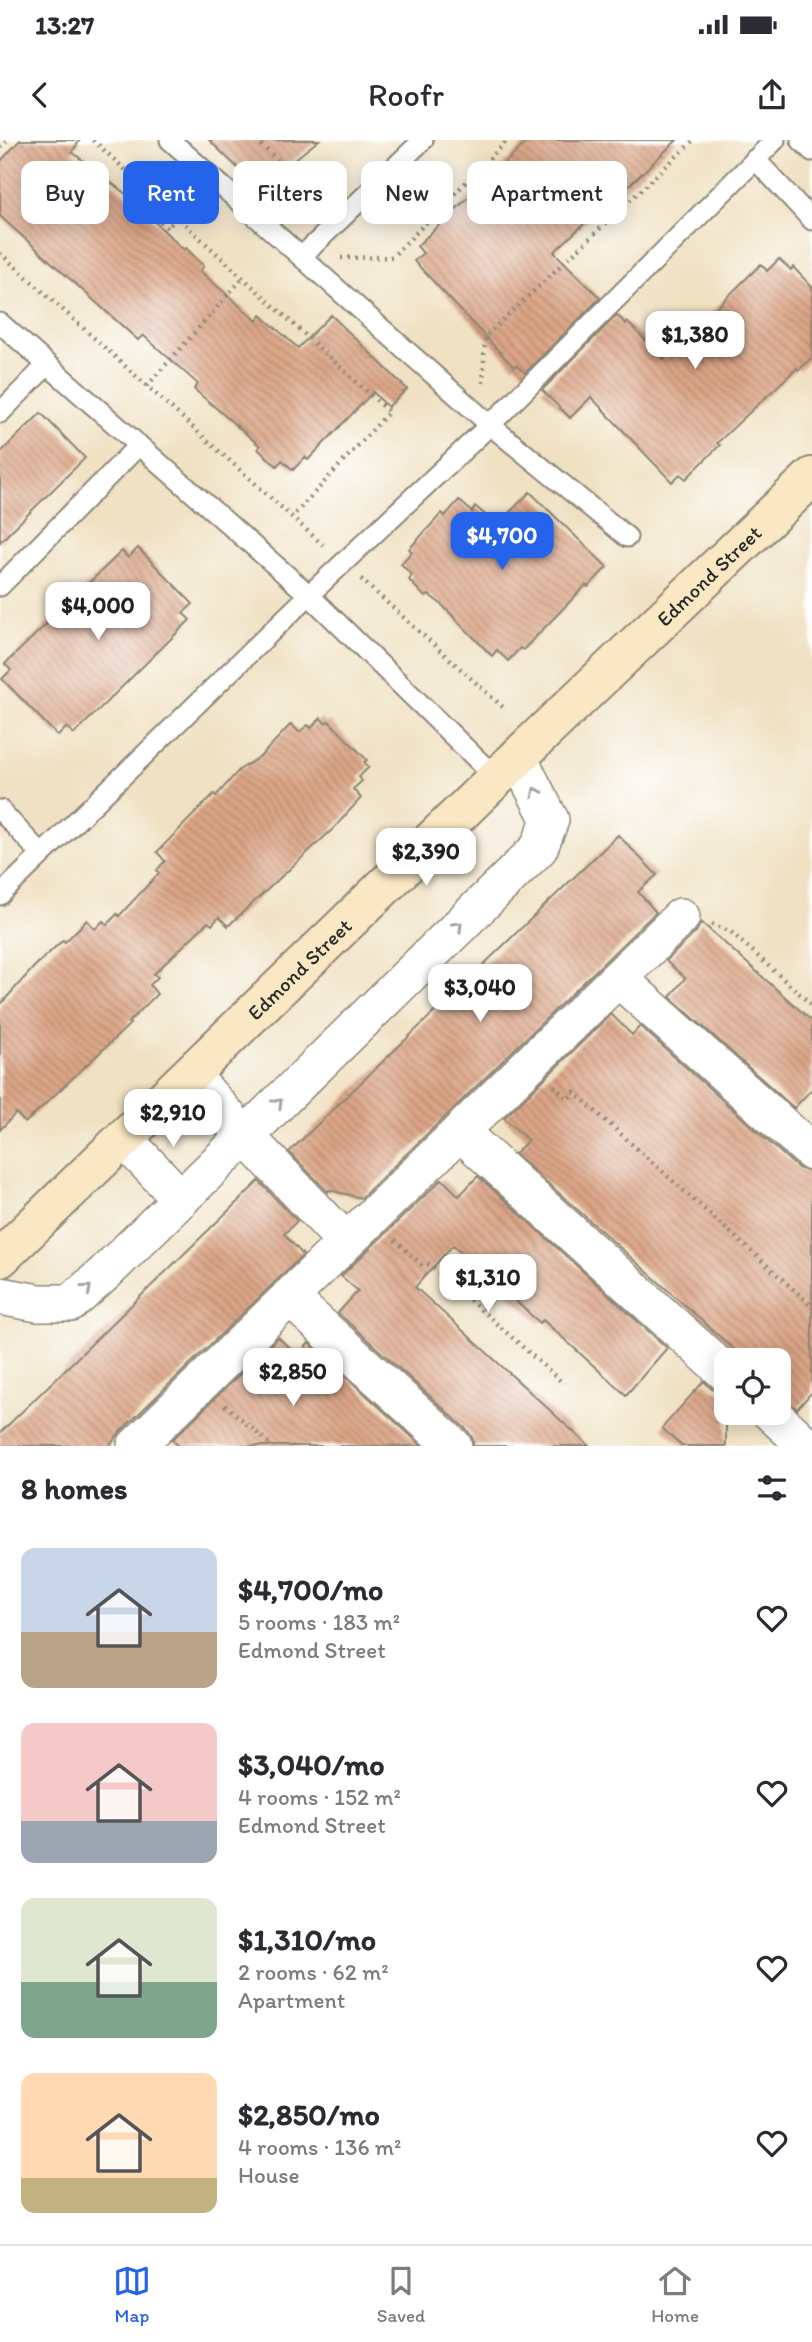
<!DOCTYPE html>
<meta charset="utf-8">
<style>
body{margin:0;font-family:Itim,sans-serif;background:#f2f2f3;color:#2b2b33;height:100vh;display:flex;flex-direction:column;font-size:26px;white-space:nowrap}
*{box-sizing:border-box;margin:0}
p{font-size:23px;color:#7c7c81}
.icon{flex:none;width:38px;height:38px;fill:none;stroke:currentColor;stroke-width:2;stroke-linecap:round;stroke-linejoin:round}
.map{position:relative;height:1306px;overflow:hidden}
.panel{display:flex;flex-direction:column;background:#fff;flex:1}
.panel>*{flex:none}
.guide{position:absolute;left:21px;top:21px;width:770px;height:63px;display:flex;gap:14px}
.controls{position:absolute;left:714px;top:1208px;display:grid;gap:14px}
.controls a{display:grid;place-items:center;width:77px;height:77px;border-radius:14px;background:#fff;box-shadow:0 4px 18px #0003;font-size:35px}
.price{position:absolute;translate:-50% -60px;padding:0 16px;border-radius:14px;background:#fff;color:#222;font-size:23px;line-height:46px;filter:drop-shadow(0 2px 4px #0008)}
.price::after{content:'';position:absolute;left:50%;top:42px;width:21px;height:16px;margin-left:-10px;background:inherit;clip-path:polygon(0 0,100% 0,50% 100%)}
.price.selected{background:#2563eb;color:#fff}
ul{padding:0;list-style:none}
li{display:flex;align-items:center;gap:21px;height:175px;padding:0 21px}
li span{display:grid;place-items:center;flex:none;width:196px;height:140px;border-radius:14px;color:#555}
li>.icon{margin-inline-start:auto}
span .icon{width:84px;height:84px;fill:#fffc;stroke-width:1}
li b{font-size:30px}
h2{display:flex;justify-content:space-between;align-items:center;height:84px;padding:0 21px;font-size:30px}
.chip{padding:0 24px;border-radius:14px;background:#fff;box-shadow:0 4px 18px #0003;font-size:24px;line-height:63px}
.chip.selected{background:#2563eb;color:#fff}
.status{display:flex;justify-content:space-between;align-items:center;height:49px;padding:0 35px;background:#fff;direction:ltr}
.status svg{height:19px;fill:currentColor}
header{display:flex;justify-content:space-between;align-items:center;height:91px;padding:0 21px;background:#fff;font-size:32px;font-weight:600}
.menu{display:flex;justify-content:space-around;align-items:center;height:98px;border-top:2px solid #e1e1e2;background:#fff;font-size:19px;color:#7c7c81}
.menu a{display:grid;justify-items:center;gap:4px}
.menu .selected{color:#2563eb}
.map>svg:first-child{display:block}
</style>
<div class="status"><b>13:27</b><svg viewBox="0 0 49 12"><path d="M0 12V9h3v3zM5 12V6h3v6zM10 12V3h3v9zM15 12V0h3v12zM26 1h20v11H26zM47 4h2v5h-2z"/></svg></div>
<header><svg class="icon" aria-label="back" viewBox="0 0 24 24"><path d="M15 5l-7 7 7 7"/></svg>Roofr<svg class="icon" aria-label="share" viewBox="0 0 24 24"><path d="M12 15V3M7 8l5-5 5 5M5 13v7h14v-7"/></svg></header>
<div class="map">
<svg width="812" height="1306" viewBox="0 0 812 1306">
<defs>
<pattern id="building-back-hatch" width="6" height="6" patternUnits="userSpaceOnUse" patternTransform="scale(1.75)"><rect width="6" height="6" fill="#dca586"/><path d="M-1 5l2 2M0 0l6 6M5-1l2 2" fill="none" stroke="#b3876e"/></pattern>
</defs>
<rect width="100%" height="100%" fill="#fff"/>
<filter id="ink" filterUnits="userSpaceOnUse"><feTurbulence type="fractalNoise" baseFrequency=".0143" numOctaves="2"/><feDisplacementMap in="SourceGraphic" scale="14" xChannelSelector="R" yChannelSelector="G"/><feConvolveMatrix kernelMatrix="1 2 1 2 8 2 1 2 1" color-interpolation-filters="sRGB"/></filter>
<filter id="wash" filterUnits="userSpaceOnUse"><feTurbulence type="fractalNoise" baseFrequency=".00686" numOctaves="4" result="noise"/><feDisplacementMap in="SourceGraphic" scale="28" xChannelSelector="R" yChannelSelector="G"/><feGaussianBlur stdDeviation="1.57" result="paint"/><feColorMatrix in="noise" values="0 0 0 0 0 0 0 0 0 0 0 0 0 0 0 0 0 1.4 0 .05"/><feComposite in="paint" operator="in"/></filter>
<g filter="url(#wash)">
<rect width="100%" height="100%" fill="#f0e1c2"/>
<g id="blocks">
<path fill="url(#building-back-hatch)" d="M20,0h60l-8,12 55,43 57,55 2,-2 18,18 -4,5 57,50 4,-6 37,33 33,-33 76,74 -19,18 -15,-15 -65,68 -3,-3 -12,13 -11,-10 -5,6 -19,-17 2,-3 -66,-57 4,-5 -55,-49 -5,5 -138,-124v-54z
M209,0h110l-39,31 19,19 -19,19z
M529,0h148l-76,72 -2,-2 -45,42 46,46 -75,75 -9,-8 -2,2 -100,-106 9,-8 -6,-7z
M779,119l12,11 2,-3 19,20v70l-13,13 -2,-2 -80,75 3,2 -34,34 -6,-5 -8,8 -81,-85 -21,21 -28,-28 75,-75 9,9 1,-2 37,37 97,-95 6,7z
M41,273l44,45 -85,84v-89z
M530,352l77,75 -19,20 -2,-2 -63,65 -3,-2 -12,13 -11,-11 -5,6 -51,-52 -12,-9 -4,2 -16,-17 3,-5 -11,-11 11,-12 -3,-3 33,-36 3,3 14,-16 13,12 3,-6 22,19z
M138,408l55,56 -10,9 7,7 -116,114 -7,-7 -9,9 -56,-57 9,-9 -6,-6 117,-113 6,7z
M321,578l4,5 4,-2 38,39 -3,2 5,5 -10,10 3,4 -9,8 8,9 -27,30 -106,98 -9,-9 -7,8 -4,-3 -54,52 4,3 -8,8 7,9 -29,29 2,1 -105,99 -9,-10 -16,17v-125l35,-39 28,-26 2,2 22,-22 8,9 8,-8 4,4 10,-11 2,2 40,-43 -2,-3 8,-9 -8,-9 57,-58 2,2 23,-26 22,-14 30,-32 8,8 9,-7 3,3z
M618,695l39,40 -19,17 18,20 -295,286 -32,-8 -1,2 -39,-40z
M701,782l111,99v68l-18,19 -124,-111 15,-19 -19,-17 30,-29z
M611,874l21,21 8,-9 158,142 14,4v220l-15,17 -18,-15v-34h-33l-231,-206 13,-14 -24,-22z
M478,1036l189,172 -41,47 -83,-75 -3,3 -87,-78 -38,42 174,159h-116v-7l-6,-9 -129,-117 20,-22 -17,-15 101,-97 17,17z
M259,1041l38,40 -13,13 19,21 -182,176 -12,15h-109v-13z
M278,1197l20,19 11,-13 113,103h-243l-7,-6z
M704,1241l8,8 14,4v53h-44l-20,-18z"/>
</g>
</g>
<g filter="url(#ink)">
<use href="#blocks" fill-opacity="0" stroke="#8e8676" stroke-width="2"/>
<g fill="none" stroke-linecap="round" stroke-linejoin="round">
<g stroke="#8e8676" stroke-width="23">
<path id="lane" d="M170,0l320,285 137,112
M801,0l11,11
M755,19l57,61
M301,117l122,-117
M0,183l309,272 187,183
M0,273l47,-48
M0,446l139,-141
M0,670l41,44
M0,755l309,-300 181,-170 285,-285"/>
</g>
<g stroke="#8e8676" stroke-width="40">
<path id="street" d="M618,838l194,174
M191,935l45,51 110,116
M460,992l266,241
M124,999l57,60
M0,1156l38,7h33l34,-30 434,-425 11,-28 -32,-62
M289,1157l164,149
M770,1272l37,34
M136,1306l545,-529"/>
</g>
<g stroke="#8e8676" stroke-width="42">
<g id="secondary">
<path id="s1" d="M0,1118l546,-528 266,-253"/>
</g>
</g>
<path stroke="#8e8676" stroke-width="4.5" stroke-dasharray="2 5" stroke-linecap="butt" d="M93,0l64,59 -2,17 12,12 10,-11 212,195 -97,105
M256,0l47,43 -1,21 3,15
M0,7l8,-7
M0,113l323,292
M341,118l51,-1 116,-117
M483,243l2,-46 209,-197
M147,246l96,-108
M361,439l145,131
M712,784l19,8 81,73
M554,946l14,13 6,-7 238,214
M395,1100l26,24 6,-1 5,3 132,118
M225,1265l47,41"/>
<use href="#lane" stroke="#fff" stroke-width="19"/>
<use href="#street" stroke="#fff" stroke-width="37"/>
<use href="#secondary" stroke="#fae7c3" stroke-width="38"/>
</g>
<defs><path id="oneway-chevron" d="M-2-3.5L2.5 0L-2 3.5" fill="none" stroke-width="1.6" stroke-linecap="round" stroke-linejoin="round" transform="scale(1.75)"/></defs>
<g stroke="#a0a0a0">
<use href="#oneway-chevron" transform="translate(536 652) rotate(-117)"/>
<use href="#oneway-chevron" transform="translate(458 786) rotate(-44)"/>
<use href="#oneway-chevron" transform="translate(278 963) rotate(-45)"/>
<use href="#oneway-chevron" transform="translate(87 1149) rotate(-41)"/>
</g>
</g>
<g text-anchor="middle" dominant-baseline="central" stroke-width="6" stroke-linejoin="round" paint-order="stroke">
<g font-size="21" fill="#2b2b2b" stroke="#fff">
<text stroke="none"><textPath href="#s1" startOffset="984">Edmond Street</textPath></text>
<text stroke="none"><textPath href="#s1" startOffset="416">Edmond Street</textPath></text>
</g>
</g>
</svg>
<div class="controls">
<a><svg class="icon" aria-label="locate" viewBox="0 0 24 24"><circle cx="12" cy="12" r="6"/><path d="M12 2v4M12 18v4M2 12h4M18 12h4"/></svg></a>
</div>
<b class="price" style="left:695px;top:231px">$1,380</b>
<b class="price selected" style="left:502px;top:432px">$4,700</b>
<b class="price" style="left:98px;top:502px">$4,000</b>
<b class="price" style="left:426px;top:748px">$2,390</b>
<b class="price" style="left:480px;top:884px">$3,040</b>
<b class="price" style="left:173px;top:1009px">$2,910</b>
<b class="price" style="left:488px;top:1174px">$1,310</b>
<b class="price" style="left:293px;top:1268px">$2,850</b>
<div class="guide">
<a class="chip">Buy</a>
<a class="chip selected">Rent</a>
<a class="chip">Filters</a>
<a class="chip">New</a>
<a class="chip">Apartment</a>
</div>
</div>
<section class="panel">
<h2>8 homes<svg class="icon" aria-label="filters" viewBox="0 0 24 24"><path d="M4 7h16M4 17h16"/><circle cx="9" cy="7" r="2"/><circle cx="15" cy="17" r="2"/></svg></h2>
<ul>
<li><span style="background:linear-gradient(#c9d6e8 60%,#b9a48a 0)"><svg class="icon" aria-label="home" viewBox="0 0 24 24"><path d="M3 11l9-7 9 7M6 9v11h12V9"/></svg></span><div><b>$4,700/mo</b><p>5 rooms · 183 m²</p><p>Edmond Street</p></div><svg class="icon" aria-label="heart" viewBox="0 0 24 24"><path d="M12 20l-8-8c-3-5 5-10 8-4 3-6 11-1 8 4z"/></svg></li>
<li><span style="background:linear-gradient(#f6c9c9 70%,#9aa5b1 0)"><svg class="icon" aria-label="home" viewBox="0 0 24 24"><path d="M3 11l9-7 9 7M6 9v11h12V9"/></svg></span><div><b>$3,040/mo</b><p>4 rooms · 152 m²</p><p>Edmond Street</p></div><svg class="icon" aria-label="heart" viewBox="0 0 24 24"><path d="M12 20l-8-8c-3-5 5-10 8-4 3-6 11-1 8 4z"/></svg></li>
<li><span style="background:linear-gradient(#dfe7d0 60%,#7fa58c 0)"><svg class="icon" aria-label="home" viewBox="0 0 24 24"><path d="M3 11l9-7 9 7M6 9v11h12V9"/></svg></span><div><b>$1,310/mo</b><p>2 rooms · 62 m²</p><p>Apartment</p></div><svg class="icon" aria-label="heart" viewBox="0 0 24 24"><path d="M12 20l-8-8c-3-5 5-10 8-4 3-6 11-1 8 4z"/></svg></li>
<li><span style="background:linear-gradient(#ffd9b3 75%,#c2b280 0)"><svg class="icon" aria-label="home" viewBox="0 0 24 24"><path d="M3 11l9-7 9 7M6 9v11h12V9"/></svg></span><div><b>$2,850/mo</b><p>4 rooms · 136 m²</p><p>House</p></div><svg class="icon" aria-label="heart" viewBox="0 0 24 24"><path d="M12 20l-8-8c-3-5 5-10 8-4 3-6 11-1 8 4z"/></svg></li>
</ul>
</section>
<nav class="menu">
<a class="selected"><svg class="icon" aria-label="map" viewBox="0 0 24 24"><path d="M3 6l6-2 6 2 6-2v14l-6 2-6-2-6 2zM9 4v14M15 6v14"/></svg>Map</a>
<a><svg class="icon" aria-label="saved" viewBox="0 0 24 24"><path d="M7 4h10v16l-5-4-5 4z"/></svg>Saved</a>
<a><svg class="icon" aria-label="home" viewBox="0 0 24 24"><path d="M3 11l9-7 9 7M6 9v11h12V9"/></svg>Home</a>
</nav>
